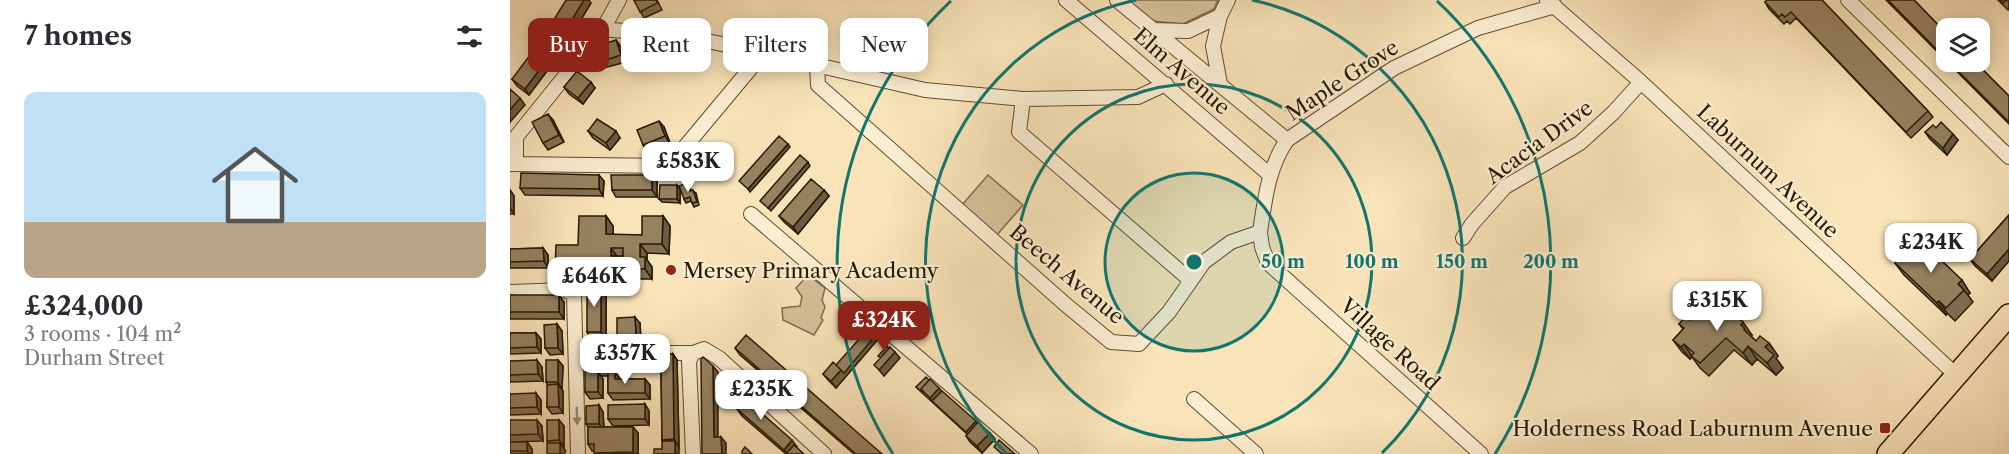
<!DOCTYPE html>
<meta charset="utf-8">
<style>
body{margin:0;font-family:"Libre Caslon Text",serif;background:#f7f7f7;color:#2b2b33;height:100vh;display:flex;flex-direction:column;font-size:22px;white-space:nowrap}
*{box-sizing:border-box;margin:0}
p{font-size:20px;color:#7c7c81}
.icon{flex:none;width:33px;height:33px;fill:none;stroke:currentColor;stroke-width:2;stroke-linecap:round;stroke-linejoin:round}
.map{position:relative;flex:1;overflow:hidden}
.side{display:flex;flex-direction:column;background:#fff;width:510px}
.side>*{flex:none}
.hud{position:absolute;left:18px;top:18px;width:570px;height:54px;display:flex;gap:12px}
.buttons{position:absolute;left:1426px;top:18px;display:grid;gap:12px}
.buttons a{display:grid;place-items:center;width:54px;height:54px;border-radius:12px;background:#fff;box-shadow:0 3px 15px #0003;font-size:30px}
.price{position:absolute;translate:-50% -51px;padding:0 14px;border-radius:12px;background:#fff;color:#222;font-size:20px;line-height:39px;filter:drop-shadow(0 2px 3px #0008)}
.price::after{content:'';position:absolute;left:50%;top:36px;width:18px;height:14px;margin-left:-9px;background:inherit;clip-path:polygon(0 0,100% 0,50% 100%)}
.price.current{background:#8f2418;color:#fff}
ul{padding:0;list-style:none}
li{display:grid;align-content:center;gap:12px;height:318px;padding:0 24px}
li span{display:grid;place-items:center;height:186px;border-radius:12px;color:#555}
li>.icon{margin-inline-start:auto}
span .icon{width:108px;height:108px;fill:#fffc;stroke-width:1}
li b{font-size:26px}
h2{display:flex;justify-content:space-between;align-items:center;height:72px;padding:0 24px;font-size:26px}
.pill{padding:0 21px;border-radius:12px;background:#fff;box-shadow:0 3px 15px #0003;font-size:21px;line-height:54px}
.pill.current{background:#8f2418;color:#fff}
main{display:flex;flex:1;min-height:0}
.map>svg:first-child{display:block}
</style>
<main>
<section class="side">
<h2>7 homes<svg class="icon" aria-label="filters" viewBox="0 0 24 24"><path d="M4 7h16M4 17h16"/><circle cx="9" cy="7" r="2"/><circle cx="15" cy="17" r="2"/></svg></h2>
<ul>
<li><span style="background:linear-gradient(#bfe0f5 70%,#b9a48a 0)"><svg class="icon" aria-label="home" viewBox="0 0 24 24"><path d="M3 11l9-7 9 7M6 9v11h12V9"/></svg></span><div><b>£324,000</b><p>3 rooms · 104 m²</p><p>Durham Street</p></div></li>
</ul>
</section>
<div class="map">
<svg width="1499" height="454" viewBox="0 0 1499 454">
<rect width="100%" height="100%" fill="#f9e3b8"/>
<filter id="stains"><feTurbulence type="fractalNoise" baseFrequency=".00333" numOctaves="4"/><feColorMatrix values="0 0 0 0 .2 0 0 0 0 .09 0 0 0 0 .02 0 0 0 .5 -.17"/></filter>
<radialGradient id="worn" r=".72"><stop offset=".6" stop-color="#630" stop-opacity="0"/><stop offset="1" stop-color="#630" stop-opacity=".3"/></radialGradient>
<path fill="#d6c199" stroke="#806d4e" stroke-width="1.5" d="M618,0h90l-4,9 -31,15 -31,-3z
M478,175l35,30 -26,30 -35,-30z
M298,275l17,13 -3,12 3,7 -4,11 2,2 -9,15 -31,-15 -1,-12 18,-2 2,-9 -6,-9z"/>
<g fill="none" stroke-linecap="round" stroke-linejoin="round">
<g stroke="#5e4c30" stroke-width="16">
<path id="minor" d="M556,0l204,175
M607,0l170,140
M1037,0l94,82 316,294
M1338,0l161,157
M93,29l85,8 72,15 165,38 98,9 115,-2 28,-13
M642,30l36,1 32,-15
M307,65l1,20 247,219 46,38 28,2 30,-32 35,-50 27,-20 29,-10c5,-33 8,-64 27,-92l107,-72 84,-40 77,-22
M710,84l-7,-38 7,-30 8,-16
M513,99l-4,33 171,148
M0,164l159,2 81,-97 10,-17
M6,164v-27l87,-108 16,-29
M241,214l280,240
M750,232l2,15 6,16 213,191
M953,238l9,-14 33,-37 75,-44 33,-30 28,-31
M0,292l55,-2 9,4 4,160
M66,353h117
M684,399l62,55
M183,454l-4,-93 4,-8 11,-4 15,9 105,96"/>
</g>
<g stroke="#2a1902" stroke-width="24">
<path id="highway" d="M1378,454l121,-139"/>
</g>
<use href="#minor" stroke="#fbedd1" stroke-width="14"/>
<use href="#highway" stroke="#f9e3b8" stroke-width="21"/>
</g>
<path fill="#817053" stroke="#2a1902" stroke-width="1.5" d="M124,0h23l5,10 -18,8z
M1312,0l106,111 5,6 -22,21 -115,-120 -6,6 -3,-3 -3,3 -15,-15 -4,-7z
M1376,0h28l33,34v28h28l34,34v28z
M1488,0h11v9l-1,1z
M81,3l-28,46 -13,-8 -5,-7z
M106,40l5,7 5,15 -22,6 -4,-6z
M39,57l4,6 -24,32 -12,-9 -5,-7z
M54,87l31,1 -12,16 -14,-10z
M43,120l11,22 -16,8 -5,-7z
M154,127l6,16 -22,9 -5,-7z
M1426,128l22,12 -11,15 -17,-16 -5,-7z
M78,131l32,7 -10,12 -17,-12z
M94,181l-1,15 -78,-1 -5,-7z
M147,181v16h-41l-4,-7z
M178,183l3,7 5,3 3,12 -5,2 -3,-6 -5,2 -2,-4z
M170,189v14l-18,-1 -3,-3z
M0,190l4,6v18h-4z
M314,190l5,6 -31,38 -14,-12 -5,-6z
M1499,215l-17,66 -17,-15 -5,-7z
M96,216l7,10v9h29l21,-19 7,10 -1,28 -22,-1v7l5,7v12h-30v7l-18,-1 -5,-6h-37l-7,-10z
M1409,239l51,54 -2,2 5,7 -18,19 -8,-8 -1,2 -42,-40 -9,-12z
M33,248l5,7v13h-38v-19z
M91,285l5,7v47h-15l-4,-7z
M0,295l54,7v17h-54z
M1191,308l51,27 -1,1 5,5 13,2 9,13 -2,2 7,10 -7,7 -19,-16 -5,6 -18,-15 -25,26 -9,-8 -8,-11 -2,2 -8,-7 -9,-12 10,-11 -4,-5 11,-4 4,-4 -2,-3z
M130,323l1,18 -19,1 -5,-7z
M47,324l5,7 1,23 -13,1 -5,-7z
M0,333h26l5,6v14l-31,1z
M369,338l-43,50 -8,-8 -5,-6z
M225,348l147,106h-28l-114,-99z
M163,354l4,6 2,86h-1l1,2 -16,-7 -1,-1 -1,-66 -10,-13z
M48,360l5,6 -1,23h-1l2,2v22l-11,1 -5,-7 1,-22 -2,-3z
M0,361l32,6 1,14 -33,1z
M139,361v7l-31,1 -4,-7z
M92,362l13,7v3l5,7h25l5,6v14l-37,1 -5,-7v-17h-7l2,3v19l-13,1 -5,-7 2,-20 -2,-3z
M419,380l66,59 -13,14 -12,-11 -4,-6 1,-2 -48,-44 -3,-3z
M0,394l31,6v14l-31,1z
M221,397l66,50 -11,7 -44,-38 -5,-7 3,-2z
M135,404l4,7v14l-36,1 -5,-7z
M89,405l4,7 1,15h29l5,6v21h-43l-1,-3h-2l-4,-7v-17l-2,-3z
M0,420l32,6 1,15 -33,1z
M49,420l5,6v21h-1l2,3 -16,-7 -2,-2z
M0,442h17l5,7v5h-21l-1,-1z"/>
<path fill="#695b44" stroke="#2a1902" stroke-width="1.5" d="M74,0h5l2,3 -28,46 -5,-7z
M106,40l5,7 5,15 -5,-7z
M39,57l4,6 -24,32 -4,-6z
M81,82l4,6 -12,16 -5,-6z
M10,98l5,7 -15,17v-12z
M38,114l5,6 11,22 -5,-7z
M149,121l5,6 6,16 -5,-7z
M106,131l4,7 -10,12 -4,-7z
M1443,134l5,6 -11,15 -4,-7z
M278,144l2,3 -40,45 -2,-3z
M298,162l2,4 -39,45 -3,-3z
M89,175l5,6 -1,15 -4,-7z
M142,175l5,6v16l-5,-7z
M167,185l3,4v14l-3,-4z
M0,190l4,6v18l-4,-6z
M314,190l5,6 -31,38 -5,-7z
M96,216l7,10v18l-7,-10z
M153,216l7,10 -1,28 -7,-10z
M130,244l7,9v7l5,7v12l-7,-10 -5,-12z
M33,248l5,7v13l-4,-7z
M101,248l7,10 -7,-2z
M1499,249v12l-17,20 -5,-7z
M105,269l7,10v7l-7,-10z
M1452,280l8,13 -2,2 -10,-11z
M91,285l5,7v47l-5,-7z
M49,295l5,7v17l-5,-7z
M1429,301l8,12 -1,2 -9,-12z
M125,317l5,6 1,18 -5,-6z
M1233,322l9,13 -1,2 -7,-7 -3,-5z
M47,324l5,7 1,23 -5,-6z
M26,333l5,6v14l-4,-6z
M366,335l3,3 -43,50 -5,-7 10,-11z
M1259,343l9,13 -2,2 7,10 -7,7 -9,-12 -2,-16z
M1174,344l8,13 -2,2 -9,-12z
M1238,346l9,13 -5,6 -9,-12z
M385,352l5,6 -16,18 -5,-6z
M134,354l5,7v7l-5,-6z
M163,354l4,6 2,86 -5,-7z
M88,355l4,7h-5z
M27,360l5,7 1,14 -5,-7z
M48,360l5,6 -1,23 -4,-7z
M100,362l5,7v7l-5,-6z
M203,366l5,6v71l-4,-6z
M88,372l5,7v19l-5,-6z
M135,379l5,6v14l-5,-6z
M48,384l5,7v22l-4,-6z
M429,388l5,6 -12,7 -2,-3z
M26,393l5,7v14l-4,-7z
M135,404l4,7v14l-4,-6z
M89,405l4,7 1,19 -5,-7z
M27,420l5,6 1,15 -5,-7z
M49,420l5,6v21l-5,-7z
M466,421l2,4 -9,10 -3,-3z
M123,427l5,6v21h-4l-1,-2z
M480,433l5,6 -13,14 -5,-7z
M211,437l5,6v11h-4z
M282,440l5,7 -6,7h-4l-3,-4z
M165,441l4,7v6h-4z
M17,442l5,7v5h-3l-2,-3z
M50,443l5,7v4h-5z"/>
<path fill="#968261" stroke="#2a1902" stroke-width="1.5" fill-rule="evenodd" d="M56,0h18l-26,42 -13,-8z
M124,0h22l1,3 -17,9z
M1257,0h55l106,111 -22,21 -115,-120 -6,5 -3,-3 -3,3 -14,-15z
M1378,0h26l33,34v26z
M1490,0h7l-4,3z
M106,40l5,15 -21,7 -5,-15z
M26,47l13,10 -24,32 -13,-10z
M1439,62h26l34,34v26z
M67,71l14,11 -13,16 -14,-11z
M0,89l10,9 -10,12z
M38,114l11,21 -16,8 -11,-21z
M87,119l19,12 -10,12 -18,-12z
M149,121l6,15 -22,9 -6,-15z
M1431,122l12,12 -10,14 -18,-16 8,-7 3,3z
M269,136l9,8 -40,45 -9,-8z
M290,155l8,7 -40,46 -8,-7z
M11,173l78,2v14l-79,-1z
M101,175h41v15h-40z
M301,179l13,11 -31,37 -14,-11z
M178,183l2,8 3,-1 4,12 -5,1 -2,-6 -6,2 -5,-13z
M150,185h17v14h-18z
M1499,215v34l-22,25 -17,-15z
M69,216h27v18l36,1v-19h21l-1,28h-22v13h5v12h-30v7h-18v-7h-42l1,-24h22zM101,248h12v8h-12z
M1409,239l43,41 -4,4 6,6 -18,18 -7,-7 -2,2 -42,-40z
M33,248l1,13 -34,1v-13z
M77,285h14v47h-14z
M0,295h49v17h-49z
M1202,295l31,27 -2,3 4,4 -1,1 12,11 4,-5 9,7 -4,4 9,8 -7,8 -19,-17 -5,7 -17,-15 -26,25 -9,-7 3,-3 -10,-9 -3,3 -8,-7 11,-12 -5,-4 7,-8 4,4 5,-5 -3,-2 7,-7 2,2z
M125,317l1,18h-19v-17z
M47,324l1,24h-13l-1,-23z
M359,328l7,7 -32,38 -8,-8z
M0,333h26l1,14 -27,1z
M236,335l136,119h-26l-121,-106z
M377,346l2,2 -9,10 -2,-2z
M380,347l5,5 -16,18 -5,-5z
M134,354v8h-30v-7z
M141,354h22l1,85 -12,1 -1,-72h-4v-7h-6z
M75,355h13l-1,7h13v8l-25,-1z
M193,357l10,9 1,71h7l1,17h-20l-1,-95z
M27,360l1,14 -28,1v-14z
M36,360h12v22h-12z
M323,362l8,8 -10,11 -8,-7z
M75,372h13v20h-13z
M98,372h7v7h30v14h-37z
M416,377l3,3 -8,9 2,4 -7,-6z
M420,379l9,9 -9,10 -9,-9z
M48,384l1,23h-12v-22z
M224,389l58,51 -8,10 -47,-41 4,-4 -10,-8v-6z
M432,391l34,30 -10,11 -34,-31z
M26,393l1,14 -27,1v-14z
M135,404v15h-37v-14z
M89,405v19h-13v-18z
M0,420h27l1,14 -28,1z
M37,420h12v20l-12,1z
M468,422l12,11 -13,13 -11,-10z
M78,427h45v25l-39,1v-9h-6z
M489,440l16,14h-13l-8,-7z
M152,441h13v13h-21v-5h8z
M0,442h17v9h-16l-1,-1z
M37,443h13v11h-13z
M284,445l10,9h-18z
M235,447l7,7h-10v-3z"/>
<defs><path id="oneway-solid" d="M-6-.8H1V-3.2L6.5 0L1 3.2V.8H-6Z" transform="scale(1.5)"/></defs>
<use fill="#9d8e74" href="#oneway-solid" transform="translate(67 416) rotate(88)"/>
<circle cx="684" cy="262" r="89" fill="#0f766e" fill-opacity=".12"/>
<g fill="none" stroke="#0f766e" stroke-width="3">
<circle cx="684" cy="262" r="89"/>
<circle cx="684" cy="262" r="178"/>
<path d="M496 453A268 268 0 0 1 626 0M742 0A268 268 0 0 1 872 453"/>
<path d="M383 454A357 357 0 0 1 441 1M927 1A357 357 0 0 1 985 454"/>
</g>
<g fill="#8f2418" stroke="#fbedd1" stroke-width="2">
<circle cx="161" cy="270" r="6"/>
<rect x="1369" y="422" width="12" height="12" rx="3"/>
</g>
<g text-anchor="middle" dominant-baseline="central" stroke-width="4.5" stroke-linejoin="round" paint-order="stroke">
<g font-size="21" fill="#2a1902" stroke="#fbedd1">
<text transform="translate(672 71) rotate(41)">Elm Avenue</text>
<text transform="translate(832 80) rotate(-33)">Maple Grove</text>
<text transform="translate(1029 142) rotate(-36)">Acacia Drive</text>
<text transform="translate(1258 171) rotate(43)">Laburnum Avenue</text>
<text transform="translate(557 274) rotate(40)">Beech Avenue</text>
<text transform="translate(880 344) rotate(42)">Village Road</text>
</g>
<g font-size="21" fill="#2a1902" stroke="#fbedd1" text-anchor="start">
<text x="173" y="270">Mersey Primary Academy</text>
<text x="1363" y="428" text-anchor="end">Holderness Road Laburnum Avenue</text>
</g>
</g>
<circle cx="684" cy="262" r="9" fill="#0f766e" stroke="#fbedd1" stroke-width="3"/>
<g font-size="18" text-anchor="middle" font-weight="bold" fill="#0f766e" stroke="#fbedd1" stroke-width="4.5" stroke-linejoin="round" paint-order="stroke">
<text x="773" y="268">50 m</text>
<text x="862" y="268">100 m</text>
<text x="952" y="268">150 m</text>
<text x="1041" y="268">200 m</text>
</g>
<rect width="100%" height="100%" filter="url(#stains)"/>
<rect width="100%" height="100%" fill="url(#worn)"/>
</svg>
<div class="buttons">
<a><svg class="icon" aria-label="layers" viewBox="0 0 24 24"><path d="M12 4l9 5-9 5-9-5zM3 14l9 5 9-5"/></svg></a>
</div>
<b class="price" style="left:178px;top:193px">£583K</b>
<b class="price" style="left:1421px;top:274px">£234K</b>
<b class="price" style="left:84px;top:308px">£646K</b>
<b class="price" style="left:1207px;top:332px">£315K</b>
<b class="price current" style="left:374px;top:352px">£324K</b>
<b class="price" style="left:115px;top:385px">£357K</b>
<b class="price" style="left:251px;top:421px">£235K</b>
<div class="hud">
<a class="pill current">Buy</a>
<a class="pill">Rent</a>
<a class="pill">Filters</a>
<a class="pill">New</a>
</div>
</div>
</main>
